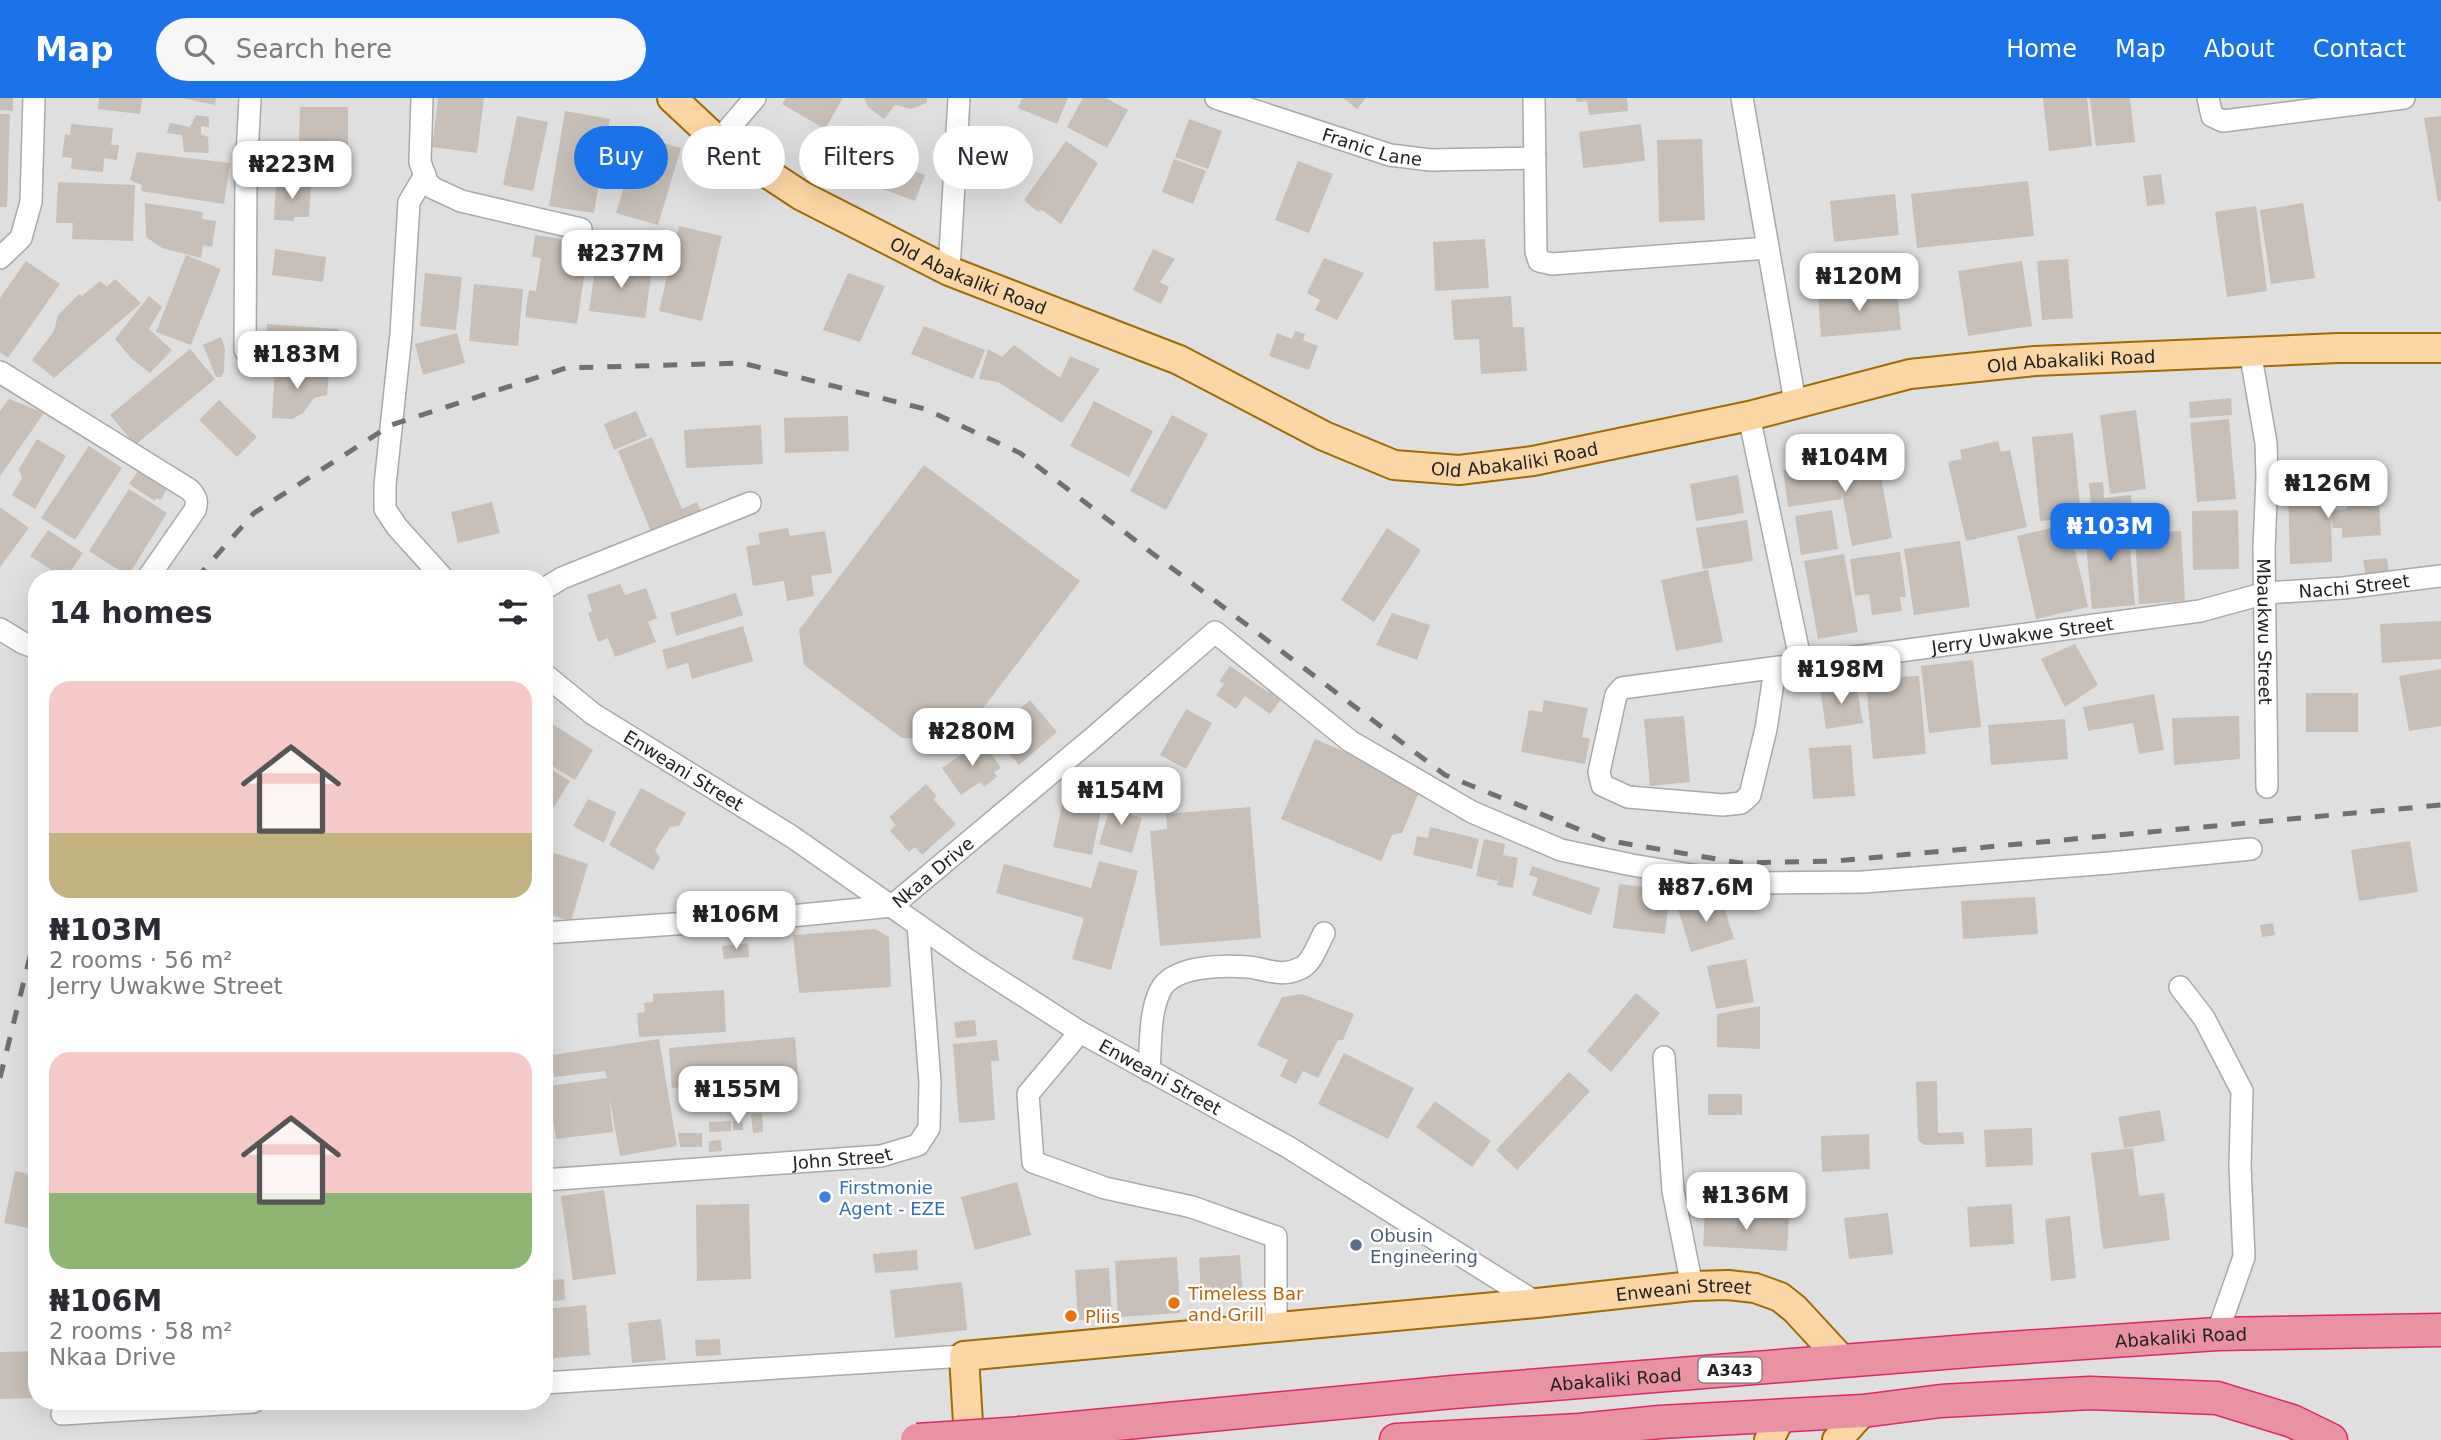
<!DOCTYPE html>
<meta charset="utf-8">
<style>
body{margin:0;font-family:"DejaVu Sans",sans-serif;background:#f7f7f7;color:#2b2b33;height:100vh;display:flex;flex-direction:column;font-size:26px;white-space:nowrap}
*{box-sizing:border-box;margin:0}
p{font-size:23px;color:#7c7c81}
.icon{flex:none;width:38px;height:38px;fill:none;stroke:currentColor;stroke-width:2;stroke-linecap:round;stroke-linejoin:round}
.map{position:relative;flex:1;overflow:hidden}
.sheet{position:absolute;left:28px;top:472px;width:525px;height:840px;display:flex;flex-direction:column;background:#fff;border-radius:28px;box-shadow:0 7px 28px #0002}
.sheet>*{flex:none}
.guide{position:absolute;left:574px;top:28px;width:665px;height:63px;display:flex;gap:14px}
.price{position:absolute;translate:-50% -60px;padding:0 16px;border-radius:14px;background:#fff;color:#222;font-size:23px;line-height:46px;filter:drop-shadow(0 2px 4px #0008)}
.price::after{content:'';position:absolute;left:50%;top:42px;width:21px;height:16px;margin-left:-10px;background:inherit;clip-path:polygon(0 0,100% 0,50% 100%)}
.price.on{background:#1a73e8;color:#fff}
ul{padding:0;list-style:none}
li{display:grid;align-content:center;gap:14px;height:371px;padding:0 21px}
li span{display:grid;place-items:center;height:217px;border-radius:21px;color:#555}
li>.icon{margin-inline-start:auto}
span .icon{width:126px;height:126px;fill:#fffc;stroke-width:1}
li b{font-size:30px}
h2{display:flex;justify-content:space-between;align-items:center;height:84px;padding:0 21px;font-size:30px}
.tag{padding:0 24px;border-radius:32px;background:#fff;box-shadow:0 7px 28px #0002;font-size:24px;line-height:63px}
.tag.on{background:#1a73e8;color:#fff}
header{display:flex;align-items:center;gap:42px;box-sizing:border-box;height:98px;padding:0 35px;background:#1a73e8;color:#fff}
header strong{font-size:33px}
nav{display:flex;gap:38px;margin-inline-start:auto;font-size:24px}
.search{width:490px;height:63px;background:#f7f7f7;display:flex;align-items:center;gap:18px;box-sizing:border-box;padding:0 24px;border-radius:38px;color:#7c7c81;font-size:26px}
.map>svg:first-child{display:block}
</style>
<header>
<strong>Map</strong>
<div class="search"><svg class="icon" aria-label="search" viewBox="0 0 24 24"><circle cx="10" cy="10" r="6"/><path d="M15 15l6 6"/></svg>Search here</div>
<nav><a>Home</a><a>Map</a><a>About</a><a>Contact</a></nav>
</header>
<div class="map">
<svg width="2441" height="1342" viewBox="0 0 2441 1342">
<rect width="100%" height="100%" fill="#f2efe9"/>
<path fill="#e0dfdf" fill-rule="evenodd" d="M0,0h2441v1342h-2441zM37,481h507v823h-507z"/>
<path fill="#c7bfb8" d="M0,0h13v13l-13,-1z
M99,0h43l-2,16 -42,-5z
M182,0h34l-1,7z
M438,0h46l-7,55 -45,-6z
M786,0h57l-18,31 -43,-25z
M864,0h63v5l-16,6 -16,-4 -11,14 -16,-12z
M1022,0h46l-11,26 -39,-16z
M1083,0h23l22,12 -21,38 -40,-21z
M1343,0h23l-9,11z
M1576,0h51l1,13 -39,4 -2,-14 -10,1z
M2043,0h44l5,48 -43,5z
M2090,0h40l5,44 -39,4z
M300,9h48v69h-50v-19h-12v-15h13z
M565,13l45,8 -16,94 -45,-7z
M0,16h10l-3,93h-7z
M196,17l13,2v10l-8,-1v8l7,3 1,16 -25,-1 -2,-17 -15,-2 3,-10 20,4z
M517,18l31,6 -15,69 -30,-6z
M2441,18v85l-3,1 -14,-84z
M1189,21l33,12 -14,38 -33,-12z
M71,26l42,4 -2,17h8l-2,15 -13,-2 -1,14 -32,-3 1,-11 -10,-1 3,-23 5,1z
M1641,26l4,37 -62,7 -4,-36z
M861,30l51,18 -7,22 20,7 -10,26 -71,-26z
M639,38l42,12 -23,77 -42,-12z
M1702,41l3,81 -46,2 -2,-82z
M1066,43l32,22 -37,61 -19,-14 -4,2 -14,-12z
M137,54l93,11 -6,41 -83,-13 1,-6 -12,-5z
M1174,61l32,12 -13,33 -31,-12z
M1298,63l35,13 -24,59 -34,-13z
M2161,76l4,30 -18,2 -4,-30z
M2028,83l6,55 -117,12 -6,-54z
M58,84l77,3 -2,56 -61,-2 1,-16h-17z
M276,85l35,1 -2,33h-15v4l-20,-1z
M1895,96l4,41 -65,7 -4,-41z
M145,105l58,9 -1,7 14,2 -4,26 -9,-2 -2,13 -39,-10 -16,-11z
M2303,105l12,75 -44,6 -11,-74z
M2256,108l11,85 -40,6 -12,-85z
M679,128l43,10 -20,85 -43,-10z
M535,137l54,8 -12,81 -52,-7 4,-27 7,1 5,-33 -9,-1z
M1485,141l4,49 -54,3 -2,-49z
M275,151l51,8 -3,25 -51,-7z
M1153,151l22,10 -15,23 9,5 -8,17 -28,-14z
M186,157l35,14 -30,76 -35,-13z
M1324,160l40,15 -27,47 -22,-10 5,-10 -13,-7z
M2068,161l5,59 -31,2 -5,-59z
M26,163l34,23 -52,74 -8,-6v-54z
M2022,163l10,65 -64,10 -10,-65z
M596,164l56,7 -7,49 -56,-7z
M425,175l37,4 -6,53 -36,-4z
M848,175l37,13 -25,56 -37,-12z
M115,181l26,24 -87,75 -22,-18 22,-29 4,-16 21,-21 3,2 18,-15 7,6z
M474,186l49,5 -5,57 -49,-5z
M1897,191l4,41 -80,7 -3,-41z
M149,198l13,11 -13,22 23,21 -22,23 -18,-14 -17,-20z
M1511,198l2,31h11l3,44 -46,3 -2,-35 -25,1 -3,-40z
M267,226l71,5 -3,37 -70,-5z
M924,228l61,24 -12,29 -62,-25z
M1295,233l10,3 -2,6 15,6 -9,24 -40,-14 8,-23 15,6z
M457,235l8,30 -42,12 -8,-31z
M221,239l4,11 -1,24 -3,5h-5l-13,-32z
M1014,247l46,33 10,-22 30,13 -38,54 -64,-41 -19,-3 9,-30 14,8z
M190,251l25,30 -80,66 -25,-30z
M275,270l54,4 -2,23 -13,3 -11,15 -11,6 -20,-1z
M2231,300l1,17 -42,3 -1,-16z
M9,301l35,14 -44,63v-65z
M219,302l38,37 -20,20 -38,-37z
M1094,303l59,30 -24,46 -59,-31z
M2136,312l10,79 -36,5 -10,-79z
M636,313l11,25 -33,14 -10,-26z
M1172,317l36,19 -42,76 -36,-19z
M848,318l1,35 -64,2 -1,-35z
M2229,321l7,80 -39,3 -7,-79z
M761,327l2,39 -77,4 -2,-38z
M2073,335l8,84 -41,4 -8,-84z
M652,339l30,72 15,-7 5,12 -50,20 -34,-83z
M37,341l29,17 -31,53 -23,-14 10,-17 -3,-9z
M1998,343l3,11 9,-2 17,77 -61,14 -18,-79 14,-3 -2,-9z
M89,348l33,22 -47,72 -34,-22z
M1877,357l15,83 -40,8 -12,-63 2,16 -54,8 -5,-37z
M924,367l156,116 -122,160 -56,-3 -98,-73 -5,-35z
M138,373l29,17 -6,12 -5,-2 -1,3 -26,-17z
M1738,377l6,38 -48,8 -6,-37z
M2103,384l1,16 27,-3 1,17 -40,4 -3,-33z
M2330,386l1,26 16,-1 -1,-21 32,-2 3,49 -39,3v-10h-9l-2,-13 1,47 -42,2 -2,-79z
M129,391l38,24 -39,63 -39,-25z
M492,404l8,31 -42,10 -7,-31z
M0,409l29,21 -29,39z
M1832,412l6,39 -37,6 -6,-39z
M2238,412l1,59 -46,1 -1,-59z
M2127,419l8,88 -43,4 -8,-88z
M1747,422l6,41 -50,8 -7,-41z
M2069,426l19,83 -52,12 -19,-83z
M788,430l2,8 35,-5 7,42 -21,3 3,20 -27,5 -3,-20 -31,5 -7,-39 14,-3 -2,-11z
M1387,430l34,22 -47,72 -33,-22z
M48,432l35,23 -18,26 -35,-23z
M2181,433l4,70 -46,3 -4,-70z
M1960,443l10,66 -56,8 -10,-66z
M1900,454l6,45h-6l2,14 -30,4 -3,-21 -14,2 -5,-37z
M1844,456l14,78 -40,7 -14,-78z
M2387,460l2,17 -23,3 -3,-18z
M1708,472l15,72 -47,9 -15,-71z
M620,486l5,11 21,-7 11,30 -9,4 8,20 -41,15 -7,-19 -10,4 -10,-29 4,-2 -5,-16z
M736,495l7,22 -67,21 -6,-23z
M1392,515l38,12 -13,35 -41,-15z
M2441,523v38l-59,4 -2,-39z
M743,528l10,35 -61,18 -4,-16 -21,6 -5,-19z
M2075,546l23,41 -33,22 -24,-48z
M1973,562l8,67 -52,6 -8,-67z
M1230,568l38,26 3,-3 11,9 -12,16 -25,-18 -9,13 -20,-14 8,-11 -5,-3z
M1900,571v8l19,-1 7,78 -53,5 -7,-77 14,-1 -1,-11z
M2441,571v57l-32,5 -10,-55z
M1856,585l7,40 -37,6 -6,-40z
M2306,595h52v39h-52z
M2154,596l10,56 -25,4 -6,-31 -45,8 -5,-24z
M1030,602l27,32 -38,33 -27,-32z
M1544,602l44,8 -6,29 8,2 -5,25 -64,-12 8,-42 13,2z
M1186,611l26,14 -26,46 -26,-14z
M1684,618l6,66 -40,4 -6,-67z
M2239,618l1,43 -66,6 -2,-47z
M2065,621l3,40 -77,6 -3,-40z
M551,625l42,27 -18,30 -31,-19v-27z
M1315,641l107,46 -20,48 -10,2 -11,26 -100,-42z
M982,642l19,28 -7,4 3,5 -13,10 -4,-5 -19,13 -19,-27z
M1851,647l4,51 -42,3 -4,-51z
M544,667l26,16 -16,26 -8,-5 4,-6 -6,-4z
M1069,675l38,8 -15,74 -39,-8z
M926,686l10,11 -2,5 22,24 -34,31 -7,-8 -6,5 -19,-21 6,-6 -7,-8z
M641,690l45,25 -7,13 -9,1 -15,23 5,8 -7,12 -44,-25z
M1116,699l19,6 -4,12 11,3 -10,35 -33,-9 11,-36 2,1z
M588,701l28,13 -12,31 -31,-17z
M1250,709l11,131 -101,8 -10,-115 17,-2 -1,-15z
M1430,729l49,12 -7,30 -59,-14 4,-19 11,2z
M1484,741l21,5 -2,11 15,3 -5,30 -16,-3 3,-14 -3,10 -21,-5z
M2410,743l8,51 -59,9 -8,-51z
M554,755l34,11 -17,57 -27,-8v-28z
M1099,763l39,10 -27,99 -39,-11 12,-41 -88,-25 8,-29 87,24z
M1532,768l68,22 -9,27 -59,-20 6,-17 -9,-3z
M1619,786l51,6 -5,44 -52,-6z
M1721,799l13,42 -43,13 -13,-43z
M2035,799l3,37 -75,5 -2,-38z
M2273,825l2,12 -13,2 -2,-12z
M875,831l14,8 2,50 -92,6 -6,-58z
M748,845l1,14 -25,2 -2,-13z
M1746,861l8,43 -38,7 -9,-43z
M724,892l2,42 -87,5 -2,-24 8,-1 -1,-9 9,-1v-8z
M1636,895l24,20 -49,59 -24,-21z
M1302,896l52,20 -11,26h-5l-20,38 -15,-7 -7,13 -16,-8 8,-16 -31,-15 25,-48z
M1760,908v43l-43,-2v-33z
M975,922l2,16 -21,2 -2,-16z
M795,939l3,39 -126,12 -3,-40z
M659,941l18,107 -57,10 -11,-61 4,37 -57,7 -7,-43 3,45 -8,1v-87h2l3,31 58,-8 -2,-7 -51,6 -2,-22z
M997,942l2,21h-8l4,59 -36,3 -6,-79z
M1344,955l70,35 -26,51 -70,-35z
M1569,974l21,19 -73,79 -21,-20z
M1937,983l1,52 25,-1 1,12 -40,1 -6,-5 -2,-58z
M703,990l1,9 -10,1 -1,-9z
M751,991h12v22l-11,1z
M1708,996h34v21h-34z
M1435,1003l56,40 -19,26 -56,-40z
M2160,1012l5,31 -41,7 -6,-31z
M762,1015l1,19 -10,1 -2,-19z
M731,1023v10l-22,1v-10z
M733,1023h9l1,9h-10z
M2032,1030l1,37 -47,2 -2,-37z
M678,1035h24v14h-22z
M1869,1036l1,35 -48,3 -1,-36z
M721,1042l1,11 -13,1v-11z
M2133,1050l6,48 25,-3 6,47 -67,9 -12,-96z
M15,1073l22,5v54l-33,-7z
M1017,1084l14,53 -56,15 -14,-53z
M604,1092l12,84 -43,6 -12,-84z
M749,1106l2,75 -54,2 -1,-76z
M2012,1106l2,40 -44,3 -3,-40z
M1705,1114l84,5 -2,34 -84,-5z
M1888,1115l5,41 -44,5 -5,-41z
M2070,1118l6,62 -25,3 -6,-62z
M917,1152l1,20 -43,3 -2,-19z
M1240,1157l3,39 -42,2 -2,-38z
M1177,1159l3,56 -62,4 -3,-56z
M1109,1170l3,50 -34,2 -3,-50z
M564,1181l1,21 -21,2v-21z
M962,1184l5,48 -72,8 -5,-48z
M586,1207l4,50 -46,4v-50z
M661,1221l5,41 -34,3 -4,-40z
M720,1241l1,16 -25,1 -1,-16z
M37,1253v47l-37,1v-47z"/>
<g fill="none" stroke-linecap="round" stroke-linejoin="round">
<g stroke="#a9a9a9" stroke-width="24">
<g id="minor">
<path d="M422,0l-2,64 7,20 6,6 28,13 120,28"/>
<path id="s1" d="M1216,0l174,57 40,5 105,-2"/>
<path d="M1534,0l2,154 3,9 13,3 216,-16"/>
<path d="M1742,0l53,304"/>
<path d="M2208,0l4,18 11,5 181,-23"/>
<path d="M718,43l37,-43"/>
<path d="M425,77l-16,27 -8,132 -16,151v24l12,18 47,52"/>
<path d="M0,160l21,-20 10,-36 3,-104"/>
<path d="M949,173l10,-173"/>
<path d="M245,252l1,-175 4,-77"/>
<path id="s2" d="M2250,253l16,92 1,34 -3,72 3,238"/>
<path d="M0,274l190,118c6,7 8,11 5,20l-48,69"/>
<path d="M1749,318l52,247"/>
<path d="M544,491l18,-11 188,-75"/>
<path d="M0,531l23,14 14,5"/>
<path id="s3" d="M1775,571l-9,60 -16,66 -9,8 -18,2 -95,-8 -26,-12 -3,-13 17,-77 6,-7 578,-77 66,-18 77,-5 98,-12"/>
<path id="s4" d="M544,576l49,40 198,122 177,124 112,72 208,115 249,156"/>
<path id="s5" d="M544,835l247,-17 101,-10 202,-169 121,-105 135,109 122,71 89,38 71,15 108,18 123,-1 247,-19 141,-14"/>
<path d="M2180,889l24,31 38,73 -2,75 4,91 -27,77"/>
<path d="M1080,934l-52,62 5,68 72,26 87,19 84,30v91"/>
<path d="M1664,959l9,134 19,95"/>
<path d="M1149,973c2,-26 0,-57 11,-80 12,-26 64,-26 88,-24 20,2 33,11 53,1 11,-5 17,-24 23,-35"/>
<path id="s6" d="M544,1082l337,-24 37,-11 11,-17 1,-46 -12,-157"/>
<path d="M544,1285l420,-27"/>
<path d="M62,1316l191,-12"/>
</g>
</g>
<g stroke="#a06b00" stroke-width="32">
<g id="major">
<path id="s7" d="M672,0l46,43 84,55 147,75 230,89 145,76 70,29 65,5 74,-9 216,-45 161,-42 125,-13 303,-13h103"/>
<path id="s8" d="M969,1342l-5,-84 573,-53 155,-17 36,-1 27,3 25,9 15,12 48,52"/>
<path d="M1769,1342l7,-14 -3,-9"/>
<path d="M1837,1342l26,-29"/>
</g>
</g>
<g stroke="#dc2a67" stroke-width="35">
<g id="highway">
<path id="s9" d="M1021,1335l432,-41 528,-42 236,-16 224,-4"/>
<path d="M1396,1342l183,-10 81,-8 203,-11 78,-10 149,-8 127,5 75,23 39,19"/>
</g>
</g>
<use href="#minor" stroke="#fff" stroke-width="21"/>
<use href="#major" stroke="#fcd6a4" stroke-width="28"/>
<use href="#highway" stroke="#e892a2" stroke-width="32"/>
<path stroke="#707070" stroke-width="5" stroke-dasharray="14 14" stroke-linecap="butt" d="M196,481l58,-66 137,-88 175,-57 176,-5 183,46 95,44 425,322 160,65 135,23 96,-2 605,-56
M0,980l37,-150"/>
<g stroke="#dc2a67" stroke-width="35" stroke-linecap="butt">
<path id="highway-bridge" d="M917,1342l104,-7"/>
</g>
<use href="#highway-bridge" stroke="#e892a2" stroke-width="32"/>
</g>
<circle fill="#3f7fe0" stroke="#fff" stroke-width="2.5" cx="825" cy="1099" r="7"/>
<circle fill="#5c6f8a" stroke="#fff" stroke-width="2.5" cx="1356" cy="1147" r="7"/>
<g fill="#e8710a" stroke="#fff" stroke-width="2.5">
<circle cx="1174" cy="1205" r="7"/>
<circle cx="1071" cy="1218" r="7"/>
</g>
<g text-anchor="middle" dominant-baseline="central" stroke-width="5" stroke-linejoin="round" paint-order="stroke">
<rect fill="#fff" stroke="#646464" stroke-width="2" x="1698.5" y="1259.5" width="63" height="25" rx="5"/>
<g font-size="16" font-weight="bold" fill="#222">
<text x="1730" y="1272">A343</text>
</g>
<g font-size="18" fill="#222" stroke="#fff">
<text stroke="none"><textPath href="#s1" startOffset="164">Franic Lane</textPath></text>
<text stroke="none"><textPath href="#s7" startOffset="348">Old Abakaliki Road</textPath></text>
<text stroke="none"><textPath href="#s7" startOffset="1503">Old Abakaliki Road</textPath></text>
<text stroke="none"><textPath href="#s7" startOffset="936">Old Abakaliki Road</textPath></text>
<text stroke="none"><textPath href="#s3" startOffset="1124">Nachi Street</textPath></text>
<text stroke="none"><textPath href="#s2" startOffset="282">Mbaukwu Street</textPath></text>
<text stroke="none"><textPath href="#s3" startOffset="788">Jerry Uwakwe Street</textPath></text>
<text stroke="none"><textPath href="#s4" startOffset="170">Enweani Street</textPath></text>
<text stroke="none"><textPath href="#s5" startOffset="402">Nkaa Drive</textPath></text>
<text stroke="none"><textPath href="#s4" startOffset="737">Enweani Street</textPath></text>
<text stroke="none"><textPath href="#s6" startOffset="299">John Street</textPath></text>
<text stroke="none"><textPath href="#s8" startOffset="807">Enweani Street</textPath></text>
<text stroke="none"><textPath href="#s9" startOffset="1164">Abakaliki Road</textPath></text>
<text stroke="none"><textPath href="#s9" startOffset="597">Abakaliki Road</textPath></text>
</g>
<g font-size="18" fill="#366cbe" stroke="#fff" text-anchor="start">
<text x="839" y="1089">Firstmonie<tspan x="839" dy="21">Agent - EZE</tspan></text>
</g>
<g font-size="18" fill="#4e5e75" stroke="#fff" text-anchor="start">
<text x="1370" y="1137">Obusin<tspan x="1370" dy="21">Engineering</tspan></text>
</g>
<g font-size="18" fill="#c56008" stroke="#fff" text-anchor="start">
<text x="1188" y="1195">Timeless Bar<tspan x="1188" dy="21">and Grill</tspan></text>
<text x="1085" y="1218">Pliis</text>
</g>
</g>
</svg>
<b class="price" style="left:292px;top:103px">₦223M</b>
<b class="price" style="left:621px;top:192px">₦237M</b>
<b class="price" style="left:1859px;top:215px">₦120M</b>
<b class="price" style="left:297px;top:293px">₦183M</b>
<b class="price" style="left:1845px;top:396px">₦104M</b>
<b class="price" style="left:2328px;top:422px">₦126M</b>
<b class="price on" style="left:2110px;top:465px">₦103M</b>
<b class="price" style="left:1841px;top:608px">₦198M</b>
<b class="price" style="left:972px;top:670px">₦280M</b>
<b class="price" style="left:1121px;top:729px">₦154M</b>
<b class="price" style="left:1706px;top:826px">₦87.6M</b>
<b class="price" style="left:736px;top:853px">₦106M</b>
<b class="price" style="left:738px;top:1028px">₦155M</b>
<b class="price" style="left:1746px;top:1134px">₦136M</b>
<div class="guide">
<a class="tag on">Buy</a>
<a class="tag">Rent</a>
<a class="tag">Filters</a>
<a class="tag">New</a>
</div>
<section class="sheet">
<h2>14 homes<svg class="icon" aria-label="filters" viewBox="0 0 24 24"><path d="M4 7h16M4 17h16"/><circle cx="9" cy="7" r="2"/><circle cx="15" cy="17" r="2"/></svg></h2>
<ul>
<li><span style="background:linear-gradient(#f6c9c9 70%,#c2b280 0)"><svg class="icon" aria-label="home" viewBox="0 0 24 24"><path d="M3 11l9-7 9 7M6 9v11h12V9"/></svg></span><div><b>₦103M</b><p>2 rooms · 56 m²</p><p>Jerry Uwakwe Street</p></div></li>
<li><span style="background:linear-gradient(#f6c9c9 65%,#8fb573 0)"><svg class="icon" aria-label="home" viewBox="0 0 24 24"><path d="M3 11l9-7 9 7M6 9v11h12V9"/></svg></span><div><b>₦106M</b><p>2 rooms · 58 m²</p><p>Nkaa Drive</p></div></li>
</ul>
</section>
</div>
